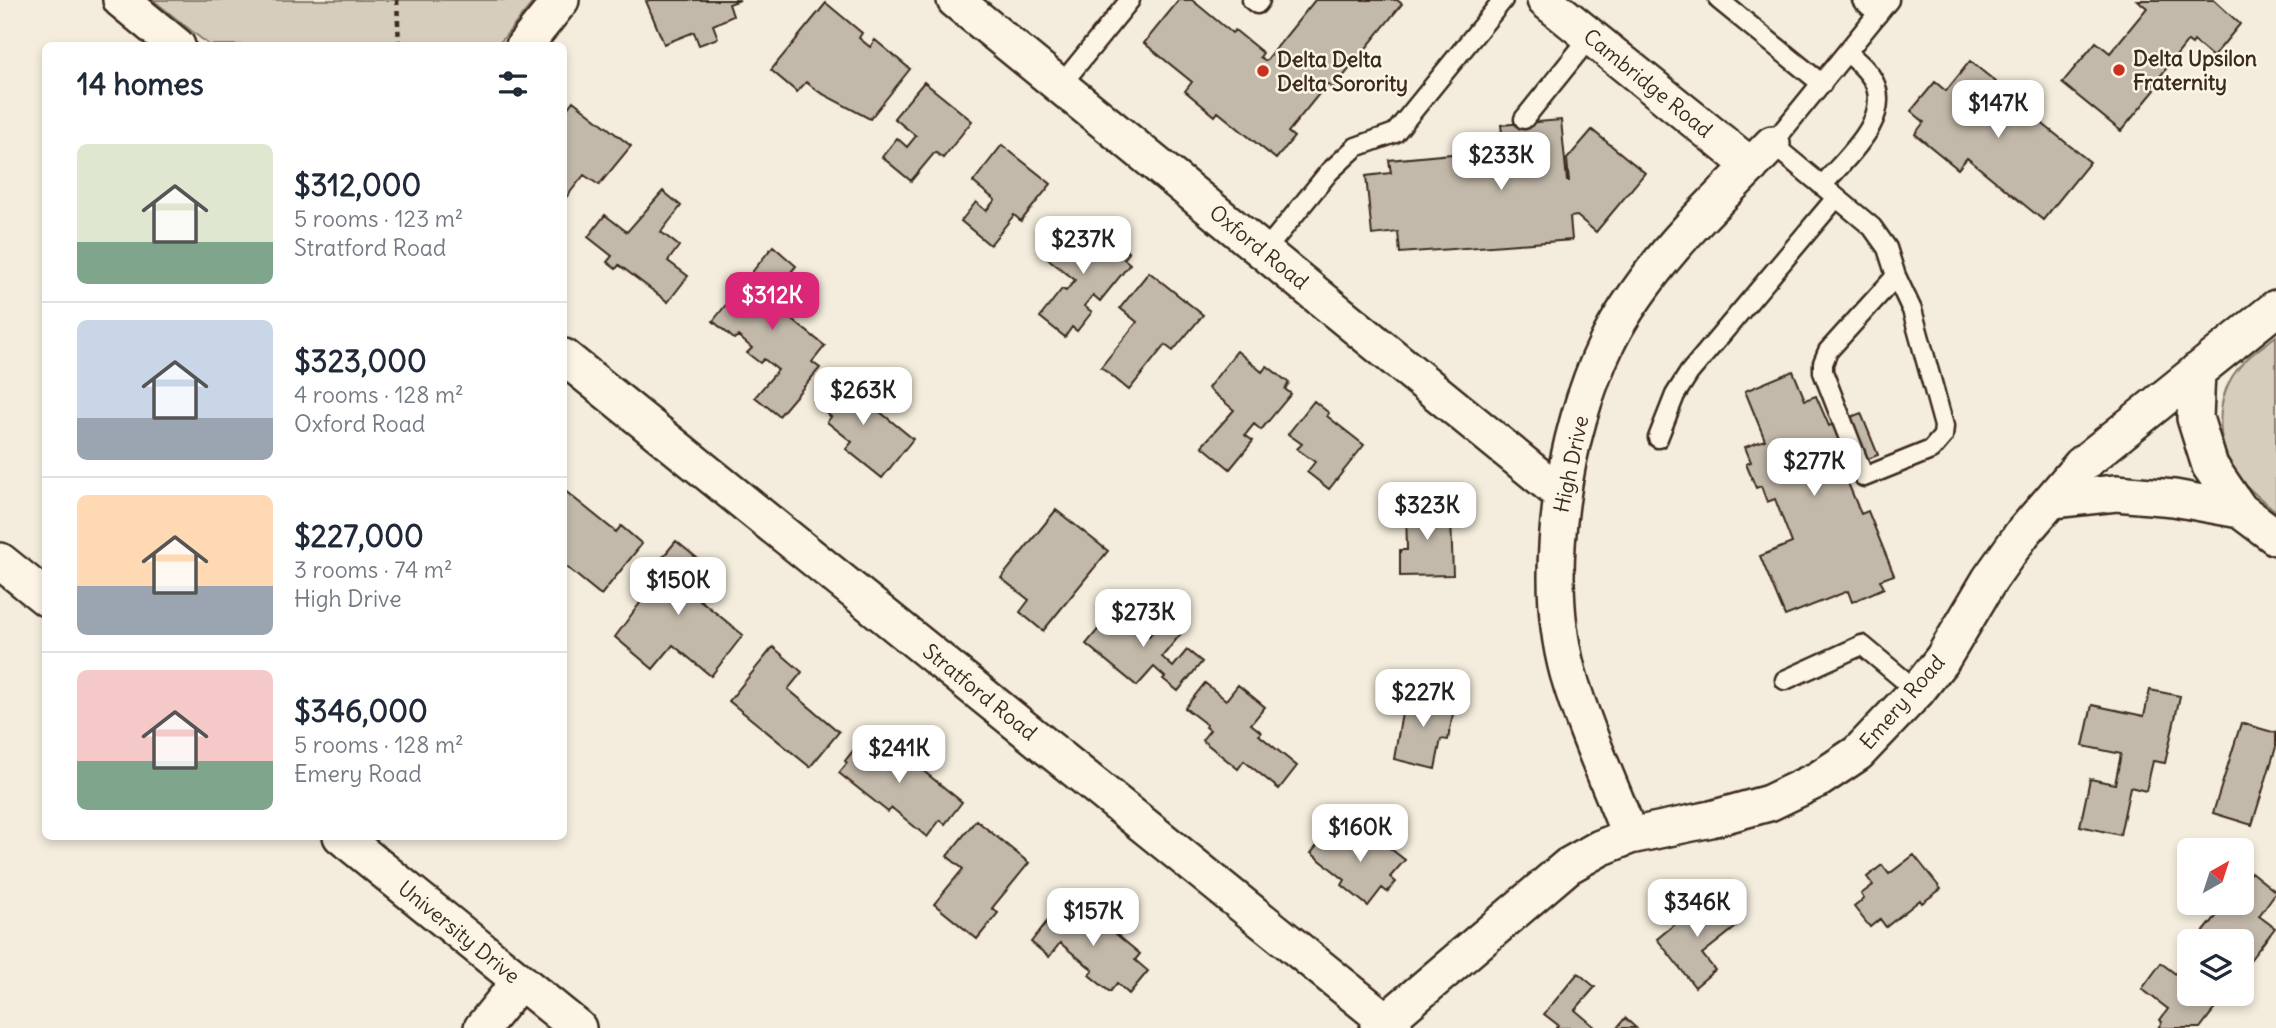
<!DOCTYPE html>
<meta charset="utf-8">
<style>
body{margin:0;font-family:Delius,sans-serif;background:#f2f2f3;color:#1f2937;height:100vh;display:flex;flex-direction:column;font-size:26px;white-space:nowrap}
*{box-sizing:border-box;margin:0}
p{font-size:23px;color:#747a83}
.icon{flex:none;width:38px;height:38px;fill:none;stroke:currentColor;stroke-width:2;stroke-linecap:round;stroke-linejoin:round}
.map{position:relative;flex:1;overflow:hidden}
.panel{position:absolute;left:42px;top:42px;width:525px;height:798px;display:flex;flex-direction:column;background:#fff;border-radius:10px;box-shadow:0 4px 10px #0003}
.panel>*{flex:none}
.needle{width:46px;rotate:39deg}
.tools{position:absolute;left:2177px;top:838px;display:grid;gap:14px}
.tools a{display:grid;place-items:center;width:77px;height:77px;border-radius:10px;background:#fff;box-shadow:0 4px 10px #0003;font-size:35px}
.price{position:absolute;translate:-50% -60px;padding:0 16px;border-radius:14px;background:#fff;color:#222;font-size:23px;line-height:46px;filter:drop-shadow(0 2px 4px #0008)}
.price::after{content:'';position:absolute;left:50%;top:42px;width:21px;height:16px;margin-left:-10px;background:inherit;clip-path:polygon(0 0,100% 0,50% 100%)}
.price.active{background:#db2777;color:#fff}
ul{padding:0;list-style:none}
li{display:flex;align-items:center;gap:21px;height:175px;padding:0 35px}
li+li{border-top:2px solid #e0e1e3}
li span{display:grid;place-items:center;flex:none;width:196px;height:140px;border-radius:10px;color:#555}
li>.icon{margin-inline-start:auto}
span .icon{width:84px;height:84px;fill:#fffc;stroke-width:1}
li b{font-size:30px}
h2{display:flex;justify-content:space-between;align-items:center;height:84px;padding:0 35px;font-size:30px}
.map>svg:first-child{display:block}
</style>
<div class="map">
<svg width="2276" height="1028" viewBox="0 0 2276 1028">
<rect width="100%" height="100%" fill="#f4eddd"/>
<filter id="ink" filterUnits="userSpaceOnUse"><feTurbulence type="fractalNoise" baseFrequency=".0143" numOctaves="2"/><feDisplacementMap in="SourceGraphic" scale="14" xChannelSelector="R" yChannelSelector="G"/><feConvolveMatrix kernelMatrix="1 2 1 2 8 2 1 2 1" color-interpolation-filters="sRGB"/></filter>
<g filter="url(#ink)">
<path fill="#d6cdbd" stroke="#887c6e" stroke-width="2" d="M153,0h382l-37,45h-289z
M2276,336v175c-13,-10 -26,-20 -36,-33 -26,-32 -27,-83 2,-114 10,-11 23,-19 34,-28z"/>
<path fill="#c3b9aa" stroke="#3b2a1e" stroke-width="2" d="M650,0h90l-11,4 4,12 -20,9 5,13 -19,7 -5,-13 -30,12 -18,-43z
M1179,0h13l40,33 3,-3 28,23 -3,4 6,4 49,-61h82l5,4 -69,85 -6,-5 -39,48 6,5 -18,22 -58,-47 -3,4 -30,-25 7,-9 -48,-39z
M2137,0h77l26,24 -27,33 -19,-16 -2,3 -4,-3 -37,47 4,2 -34,41 -59,-48 34,-41 14,11 37,-45z
M826,3l36,30 -3,5 11,9 5,-7 35,29 -40,50 -51,-27 -13,-10 -9,10 -26,-22z
M1970,61l26,21 -2,3 96,77 -47,58 -76,-62 -9,11 -43,-35 9,-12 -13,-11 24,-29 11,9z
M924,82l48,39 -29,37 -8,-6 -24,29 -29,-24 15,-19 10,9 9,-11 -22,-18z
M573,101l58,45 -32,39 -15,-10 -20,25v-87z
M1561,120l6,61h2l-2,-22 25,-29 53,43 -49,59 -19,-16 -7,1 2,23 -172,13 -2,-21 -26,3 -6,-59 25,-3 -2,-13 115,-11 -3,-24z
M1002,145l49,39 -30,37 -7,-6 -24,30 -29,-24 15,-19 10,9 9,-11 -22,-18z
M663,191l18,15 -20,26 18,14 -11,15 20,15 -20,26 -49,-37 -3,4 -9,-7 5,-6 -24,-19 17,-22 22,17z
M1077,222l25,20 5,-7 22,18 -5,6 6,5 -30,37 -7,-6 -9,11 8,6 -15,19 -5,-4 -7,10 -25,-20 22,-28 4,2 9,-11 -28,-22z
M773,246l23,20 -28,34 57,46 -13,16 8,6 -41,48 -24,-19 23,-27 -14,-11 -4,4 -13,-10 5,-5 -14,-12 -4,3 -21,-18z
M1149,272l54,43 -30,36 -8,-6 -36,45 -28,-23 36,-45 -17,-14z
M1237,351l25,21 5,-6 22,17 -4,6 6,5 -30,36 -7,-6 -9,11 8,6 -23,28 -28,-23 32,-36 -26,-22z
M1793,371l12,29 11,-4 13,30 32,-13 17,42 -36,14 19,45 7,-3 26,64 -14,5 4,8 -32,14 -4,-11 -63,25 -25,-60 32,-13 -17,-44 -8,3 -6,-16 -5,2 -10,-24 5,-2 -6,-15 20,-7 -20,-49z
M835,375l78,64 -31,39 -36,-29 6,-7 -25,-20 4,-5 -18,-15z
M1314,401l15,12 -2,3 37,29 -35,44 -22,-17 8,-10 -18,-13 5,-5 -14,-10z
M564,490l52,42 5,-6 21,18 -41,51 -37,-30z
M1445,504l1,15h5l2,56 -53,1v-26h7l-1,-44z
M1056,510l52,41 -65,80 -23,-19 9,-12 -28,-22z
M676,541l32,26 -19,24 54,44 -32,41 -38,-31 -20,24 -38,-32 36,-49 -8,-7z
M1115,609l34,27 21,-26 18,15 -26,32 11,10 14,-17 15,12 -24,29 -15,-12 2,-2 -11,-10 -17,19 -51,-42z
M773,647l29,25 -14,17 51,43 -29,35 -81,-66z
M1205,683l21,17 12,-15 27,22 -14,17 10,8 -2,3 38,31 -18,23 -35,-28 -6,8 -36,-29 8,-10 -4,-3 1,-2 -22,-17z
M1406,690l34,6 -1,4 16,4 -7,36 -7,-1 -6,30 -41,-10z
M2150,690l30,6 -15,67 -12,-2 -7,30 -16,-4 -10,48 -40,-9 10,-47 25,5 6,-30 -38,-8 9,-41 52,11z
M2241,723l35,10v14l-24,78 -39,-12z
M867,733l25,21 4,-5 66,53 -17,22 -5,-4 -13,17 -35,-29 -4,4 -49,-39 8,-10 -2,-2z
M976,820l53,43 -37,45 6,5 -21,26 -43,-35 29,-35 -16,-13z
M1364,828l41,32 -15,17 6,5 -9,10 -5,-4 -14,18 -26,-21 3,-5 -34,-27 18,-22 21,15z
M1914,855l27,34 -19,14 -2,-3 -34,27 -6,-8 -10,8 -16,-20 10,-8 -3,-5 12,-9 -6,-8 15,-12 7,9z
M2251,872l25,20 -17,24 16,12 -32,41 -1,-27h-33l-8,-7 26,-32h15v-19z
M1710,895l26,32 -34,27 13,16 -20,17 -38,-48z
M1060,905l18,15 8,-9 13,10 4,-5 17,14 -4,4 24,20 -5,6 13,11 -19,23 -12,-11 -7,9 -21,-17 4,-5 -33,-27 -11,14 -18,-15z
M2161,963l20,15 8,-12v28h33l-6,7 3,2 -19,25h-42l4,-6 -2,-2 8,-11 -26,-20z
M1578,973l17,14 -20,23 21,18h-40l2,-3 -14,-11z
M1625,1018l11,10h-19z"/>
<g fill="none" stroke-linecap="round" stroke-linejoin="round">
<g stroke="#3b2a1e" stroke-width="23">
<path id="service" d="M1252,0l5,4 3,-4
M1719,0l103,84
M1862,0l16,14
M1889,0l-117,144 100,83 15,21 9,28 16,34 32,116 -1,10 -12,14 -67,27 -41,-105v-9l5,-12 68,-75
M1060,86l70,-86
M1524,119l66,-82
M1822,186c22,-27 72,-67 51,-106 -6,-11 -16,-19 -26,-28
M1264,252l65,-80 27,-25 39,-14 108,-133
M1658,438l17,-43 14,-22 147,-175
M1785,680l77,-35 55,46"/>
</g>
<g stroke="#3b2a1e" stroke-width="40">
<path id="minor" d="M121,0l56,46
M955,0l607,495
M1545,0l206,166
M524,46l37,-46
M564,357l831,671
M2197,371l-2,47 15,48 30,44 36,27
M2053,500l63,-7 58,5 66,12
M0,561l46,37
M341,836l237,192
M1630,836c-21,-54 -46,-108 -62,-163 -27,-98 -5,-240 39,-330 10,-21 23,-40 36,-58 37,-52 85,-95 129,-141
M482,1028l38,-47
M1378,1028l190,-162 32,-18 30,-12 81,-17 58,-16 50,-24 39,-26 59,-62 26,-33 47,-79 32,-45 59,-69 195,-157"/>
</g>
<path stroke="#3b2a1e" stroke-width="4.5" stroke-dasharray="5 5" stroke-linecap="butt" d="M397,0l2,46"/>
<use href="#service" stroke="#fcf5e5" stroke-width="18"/>
<use href="#minor" stroke="#fcf5e5" stroke-width="35"/>
</g>
</g>
<g fill="#c8321e" stroke="#fcf5e5" stroke-width="2.5">
<circle cx="2119" cy="70" r="7"/>
<circle cx="1263" cy="71" r="7"/>
</g>
<g text-anchor="middle" dominant-baseline="central" stroke-width="5" stroke-linejoin="round" paint-order="stroke">
<g font-size="21" font-weight="bold" fill="#3b2a1e" stroke="#fcf5e5" text-anchor="start">
<text x="2133" y="58">Delta Upsilon<tspan x="2133" dy="24">Fraternity</tspan></text>
<text x="1277" y="59">Delta Delta<tspan x="1277" dy="24">Delta Sorority</tspan></text>
</g>
<g font-size="21" fill="#3b2a1e" stroke="#fcf5e5">
<text transform="translate(1648 83) rotate(39)">Cambridge Road</text>
<text transform="translate(1259 247) rotate(39)">Oxford Road</text>
<text transform="translate(1571 464) rotate(-78)">High Drive</text>
<text transform="translate(980 692) rotate(39)">Stratford Road</text>
<text transform="translate(1902 702) rotate(-49)">Emery Road</text>
<text transform="translate(459 932) rotate(39)">University Drive</text>
</g>
</g>
</svg>
<div class="tools">
<a><svg class="needle" viewBox="-14 -14 28 28"><path d="M0-13l5 13h-10z" fill="#e53935"/><path d="M0 13l5-13h-10z" fill="#747a83"/></svg></a>
<a><svg class="icon" aria-label="layers" viewBox="0 0 24 24"><path d="M12 4l9 5-9 5-9-5zM3 14l9 5 9-5"/></svg></a>
</div>
<b class="price" style="left:1998px;top:140px">$147K</b>
<b class="price" style="left:1501px;top:192px">$233K</b>
<b class="price" style="left:1083px;top:276px">$237K</b>
<b class="price active" style="left:772px;top:332px">$312K</b>
<b class="price" style="left:863px;top:427px">$263K</b>
<b class="price" style="left:1814px;top:498px">$277K</b>
<b class="price" style="left:1427px;top:542px">$323K</b>
<b class="price" style="left:678px;top:617px">$150K</b>
<b class="price" style="left:1143px;top:649px">$273K</b>
<b class="price" style="left:1423px;top:729px">$227K</b>
<b class="price" style="left:899px;top:785px">$241K</b>
<b class="price" style="left:1360px;top:864px">$160K</b>
<b class="price" style="left:1697px;top:939px">$346K</b>
<b class="price" style="left:1093px;top:948px">$157K</b>
<section class="panel">
<h2>14 homes<svg class="icon" aria-label="filters" viewBox="0 0 24 24"><path d="M4 7h16M4 17h16"/><circle cx="9" cy="7" r="2"/><circle cx="15" cy="17" r="2"/></svg></h2>
<ul>
<li><span style="background:linear-gradient(#dfe7d0 70%,#7fa58c 0)"><svg class="icon" aria-label="home" viewBox="0 0 24 24"><path d="M3 11l9-7 9 7M6 9v11h12V9"/></svg></span><div><b>$312,000</b><p>5 rooms · 123 m²</p><p>Stratford Road</p></div></li>
<li><span style="background:linear-gradient(#c9d6e8 70%,#9aa5b1 0)"><svg class="icon" aria-label="home" viewBox="0 0 24 24"><path d="M3 11l9-7 9 7M6 9v11h12V9"/></svg></span><div><b>$323,000</b><p>4 rooms · 128 m²</p><p>Oxford Road</p></div></li>
<li><span style="background:linear-gradient(#ffd9b3 65%,#9aa5b1 0)"><svg class="icon" aria-label="home" viewBox="0 0 24 24"><path d="M3 11l9-7 9 7M6 9v11h12V9"/></svg></span><div><b>$227,000</b><p>3 rooms · 74 m²</p><p>High Drive</p></div></li>
<li><span style="background:linear-gradient(#f6c9c9 65%,#7fa58c 0)"><svg class="icon" aria-label="home" viewBox="0 0 24 24"><path d="M3 11l9-7 9 7M6 9v11h12V9"/></svg></span><div><b>$346,000</b><p>5 rooms · 128 m²</p><p>Emery Road</p></div></li>
</ul>
</section>
</div>
